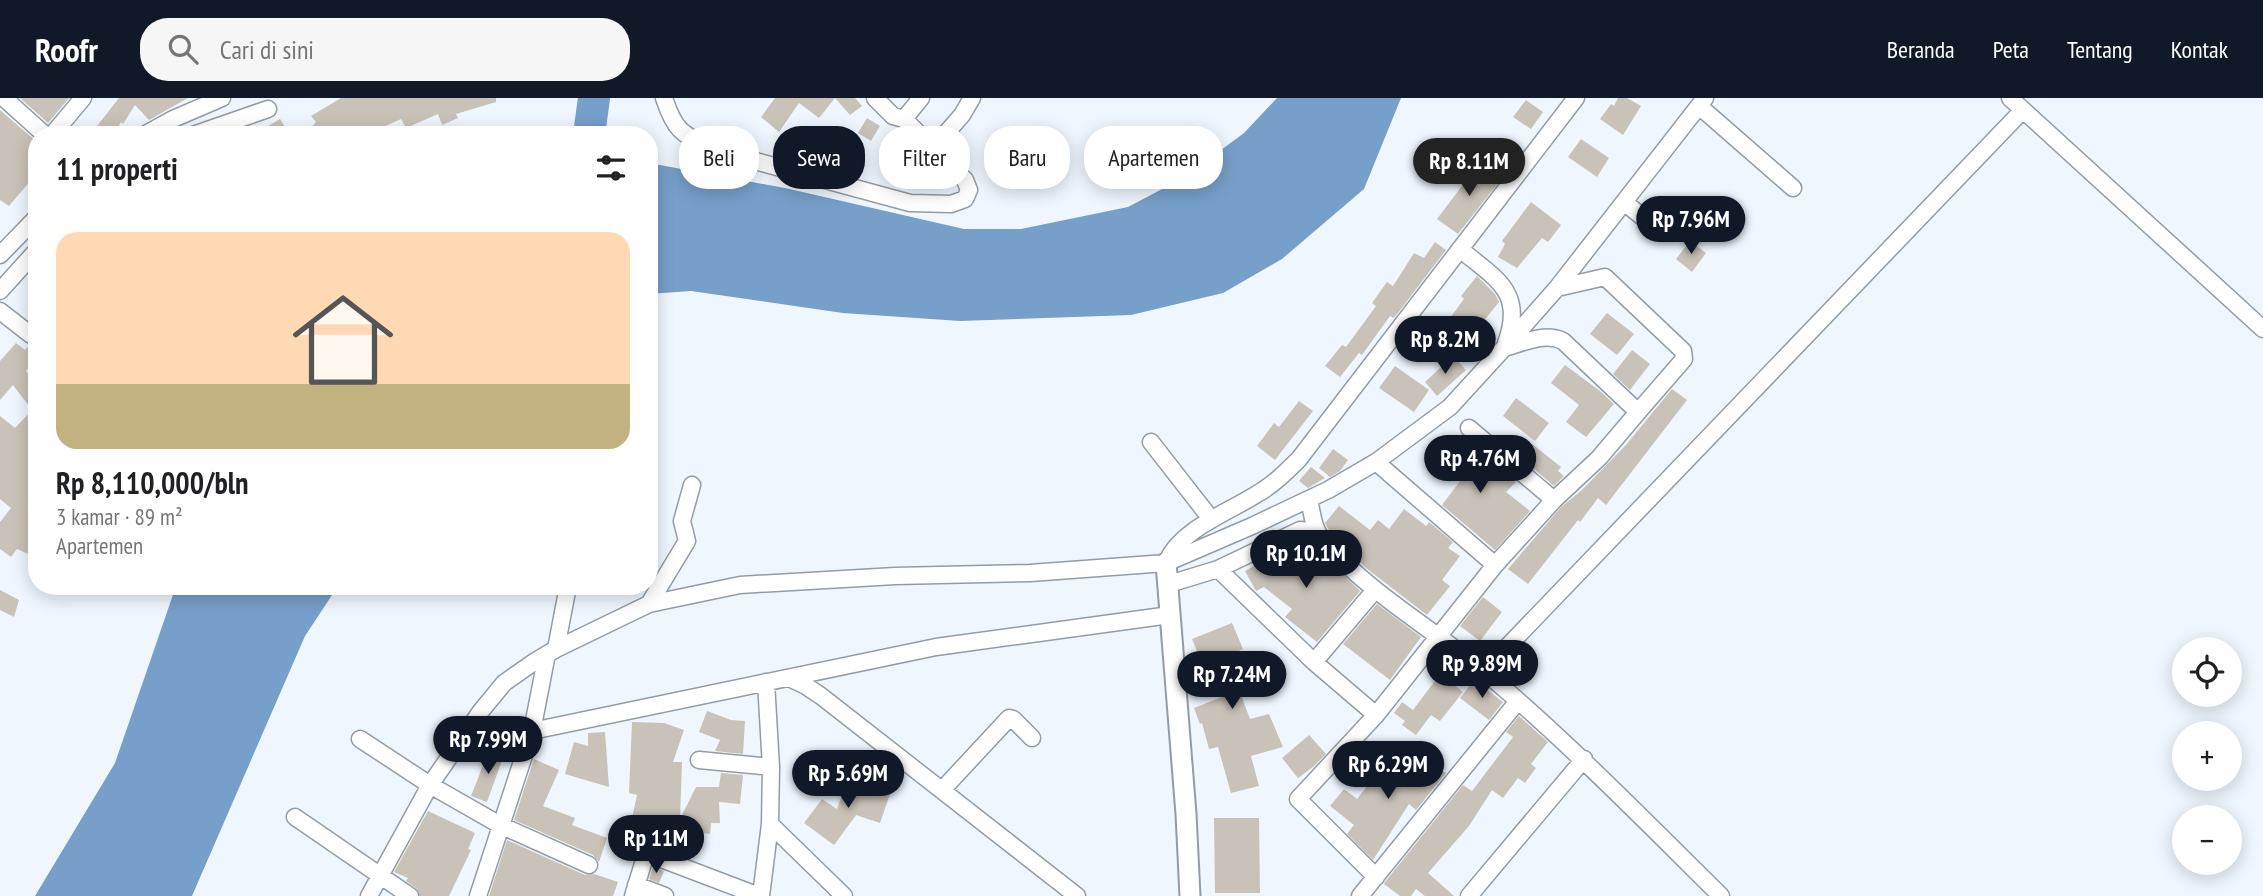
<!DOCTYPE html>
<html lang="id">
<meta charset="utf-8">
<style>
body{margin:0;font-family:"PT Sans Narrow",sans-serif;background:#f6f6f6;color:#202124;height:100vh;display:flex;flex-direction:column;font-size:26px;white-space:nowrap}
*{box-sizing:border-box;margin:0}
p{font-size:23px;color:#757577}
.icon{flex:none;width:38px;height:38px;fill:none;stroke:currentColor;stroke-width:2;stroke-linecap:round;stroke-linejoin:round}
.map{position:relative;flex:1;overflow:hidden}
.details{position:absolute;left:28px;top:28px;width:630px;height:469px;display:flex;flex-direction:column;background:#fff;border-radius:28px;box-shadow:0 4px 18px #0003}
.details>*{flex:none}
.hud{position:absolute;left:679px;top:28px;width:665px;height:63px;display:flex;gap:14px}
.tools{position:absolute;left:2172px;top:539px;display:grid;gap:14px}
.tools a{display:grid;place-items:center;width:70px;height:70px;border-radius:50%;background:#fff;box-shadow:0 4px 18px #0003;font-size:35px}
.price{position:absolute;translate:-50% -60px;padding:0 16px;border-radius:24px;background:#111827;color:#fff;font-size:23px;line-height:46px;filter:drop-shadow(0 2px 4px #0008)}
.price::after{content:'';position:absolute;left:50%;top:42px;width:21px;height:16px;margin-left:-10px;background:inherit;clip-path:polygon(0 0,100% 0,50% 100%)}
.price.active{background:#222;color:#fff}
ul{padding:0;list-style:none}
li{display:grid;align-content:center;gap:14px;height:371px;padding:0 28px}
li+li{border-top:2px solid #e0e0e0}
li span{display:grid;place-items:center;height:217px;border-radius:21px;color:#555}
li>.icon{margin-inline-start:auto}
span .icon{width:126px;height:126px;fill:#fffc;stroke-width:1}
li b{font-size:30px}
h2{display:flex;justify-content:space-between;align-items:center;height:84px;padding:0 28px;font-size:30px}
.pill{padding:0 24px;border-radius:28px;background:#fff;box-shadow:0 4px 18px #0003;font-size:24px;line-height:63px}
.pill.active{background:#111827;color:#fff}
header{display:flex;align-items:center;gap:42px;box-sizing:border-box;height:98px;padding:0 35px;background:#111827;color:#fff}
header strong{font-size:33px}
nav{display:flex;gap:38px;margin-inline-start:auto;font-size:24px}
.search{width:490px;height:63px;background:#f6f6f6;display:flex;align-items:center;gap:18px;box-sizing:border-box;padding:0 24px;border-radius:28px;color:#757577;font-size:26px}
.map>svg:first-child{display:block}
</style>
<header>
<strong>Roofr</strong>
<div class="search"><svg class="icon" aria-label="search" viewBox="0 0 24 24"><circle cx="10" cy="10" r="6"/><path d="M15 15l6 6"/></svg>Cari di sini</div>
<nav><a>Beranda</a><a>Peta</a><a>Tentang</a><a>Kontak</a></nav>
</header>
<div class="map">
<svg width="2263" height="798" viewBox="0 0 2263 798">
<rect width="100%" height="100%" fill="#eff6fe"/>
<path fill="#769fca" d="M1277,0h124l-37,91 -82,70 -59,34 -92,22 -171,6 -117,-8 -152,-22 -42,3v-131l136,25 179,41h57l107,-22 55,-29 61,-45z
M176,488h162l-33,50 -113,260h-157l80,-133z"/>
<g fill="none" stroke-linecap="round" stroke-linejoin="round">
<path stroke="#769fca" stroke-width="32" d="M589,37l5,-37"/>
</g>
<path fill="#c9c2b8" d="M20,0h49l-21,25z
M119,0h69l-39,22 -14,-15 -12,19 -2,-2 -8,13h-23z
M341,0h155v4l-40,12 2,4 -16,7 -4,-11 -32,14 -5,-9 -36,16h-60l11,-13 -5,-6z
M775,0h80l7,8 -12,9 -15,-17 -16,20 -20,-15 -20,29 -18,-15z
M1618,0h9l14,8 -18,29 -23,-16 11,-15 3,2z
M1526,2l17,12 -12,17 -18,-12z
M0,12l37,32v31l-28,33 -9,-6z
M867,20l13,8 -9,15 -13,-8z
M280,21l10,16h-37z
M1581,41l28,19 -12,19 -29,-20z
M1480,64l22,16 -44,56 -21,-15z
M1531,104l30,23 -13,17 -6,-4 -25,30 -19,-11 7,-13 -3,-3z
M1690,143l16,12 -14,19 -16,-13z
M1435,144l11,8 -52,68 -4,-2 -28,39 -3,-2 -19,24 -15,-11 17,-21 4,2 30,-41 -4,-3 15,-21 6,4 21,-33 10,5z
M1477,178l18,18 4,8 -16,20 4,3 -18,23 -27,-19 22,-30 -3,-3z
M1607,215l27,21 -17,21 -27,-21z
M16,245l9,7 4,-5 8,-2v16l-11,12 11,11v176l-20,-9 -6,8 -11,-8v-27l11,-14 -11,-9v-83l15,12 17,-18 -19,-25 -13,15v-39z
M1632,252l18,14 -20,26 -17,-16z
M1453,258l13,14 -29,26 -12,-14z
M1565,267l35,26 14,13 -28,33 -20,-15 13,-17 -28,-22z
M1395,268l34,24 -15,22 -35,-24z
M1672,291l15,11 -81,105 -8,-7 -18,24 -2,-2 -50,64 -20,-15 53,-62 21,-17 43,-44z
M1516,300l33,25 -14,18 -32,-25z
M1299,303l14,10 -38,49 -18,-14 17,-23 5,4z
M1447,340l29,22 5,-5 35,27 -10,10 24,19 -35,39 -53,-45 18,-24 -29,-23z
M1532,346l29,23 -3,4 6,5 -10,10 -33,-28z
M1333,351l15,11 -8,11 -10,6 -11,-9z
M1311,369l14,11 -17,10 -9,-7z
M1339,408l31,24 8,-10 11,9 15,-20 22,17 3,-4 24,20 -5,6 12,8 -18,24 8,6 -23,29 -61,-47 -36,-36 -5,-9z
M1284,451l14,25 19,-25 43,42 -43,51 -32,-25 7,-8 -28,-22 -8,4 -11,-20z
M0,492l19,10 -5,17 -14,-7z
M1483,499l19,15 -22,29 -20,-15z
M1377,506l44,33 -31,43 -47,-36z
M1232,525l11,26 -7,3 13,33 -10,5 11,29 19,-5 14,33 -32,9 8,30 -28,7 -13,-46 -9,2 -7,-26 -2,1 -6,-16 28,-11 -14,-34 -5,3 -11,-27z
M1440,576l23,18 -23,29 -9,-6 -15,20 -14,-10 3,-4 -11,-8 8,-11 11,8z
M1474,582l29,22 -14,18 -29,-22z
M707,613l24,9 14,1 -2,33 -28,-3 5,-11 -21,-8z
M1519,618l29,26 -17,22 5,4 -11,15 -7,-5 -15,20 -11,-8 -23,36 -41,47 26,23h-29l-9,-7 -5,7h-11l-16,-12 1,-2 78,-97 9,6 41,-54 -7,-5z
M632,624l32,1 20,7 -11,32h9l-2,57 16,-32h23l2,-14 22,2 -3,29 -21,-2 1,21h-9l-1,11 -31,-4v7l-21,-6 2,-6 -28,-7 5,-23 -8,-2z
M486,625l10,8 -11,13 -9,-8z
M605,634l4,55 -44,-13 9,-32 14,4v-13z
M1309,637l17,19 -13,13 -15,11 -16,-20z
M1417,648l25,19 -3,4 7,4 -30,37 -7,-6 -36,56 -26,-26 7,-9 -24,-19 14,-17 13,10 15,-19 12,9z
M489,652l15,5 -17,47 -16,-6z
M534,661l25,11 -16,36 32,12 -3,7 35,13 -8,24 -6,-7 -79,-35z
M848,681l42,15 -10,29 -24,-8 -22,30 -30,-22 18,-24 15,10z
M428,713l47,22 -7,16 3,1 -22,46h-29l-4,-8 -10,-7 2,-3 -14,-6z
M1214,720h45l1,75h-45z
M507,742l78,35 9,-1 24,8 -5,14h-124z
M653,769l11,4 -5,12 -10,-4z"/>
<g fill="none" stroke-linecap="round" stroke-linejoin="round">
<g stroke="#939ca4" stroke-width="19">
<path id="minor" d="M4,0l41,37
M664,0c11,33 17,35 47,51l199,54 41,1 14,-5 4,-9 -4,-10 -61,-61 -11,-3 -18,-18
M2010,0l253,231
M1699,8l94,82
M904,21l17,-21
M52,37l31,-37
M144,37l29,-16 49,-21
M193,37l75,-26
M934,49l28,-32 10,-17
M1624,104l37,30
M1461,152c35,29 64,42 45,93
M0,157l37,-38
M1557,190l48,-11 78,74 1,8 -46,53
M0,193l37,-41
M0,213l31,24
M1469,330l85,72
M1151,344l60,77
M1376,364l119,103
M1309,401c3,13 4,29 13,40 46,54 110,89 164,134 83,70 158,147 235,223
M1167,463c14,-32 62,-49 90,-67 16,-9 29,-22 42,-35l277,-361
M1218,471l96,93 62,53
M1169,486l49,-15 82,-39 17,2
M649,506l38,-63 -5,-20 10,-36
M556,551l12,-63
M1314,564l61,-72
M1484,573l539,-561
M789,580l17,8 15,10 256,200
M532,633l15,-77
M360,641l70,46 70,40 89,40
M699,662l72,7
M942,692l67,-72 4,1 19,19
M295,719l115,79
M770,726l74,72
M1376,779l-78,-78 78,-84 119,-150 59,-65 45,-42 39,-46 -75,-71c-19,-9 -40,2 -59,7
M636,787l29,11
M369,798l61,-111 51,-74 23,-28 30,-21 22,-13 93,-45 91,-19 155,-9 135,-3 136,-10 86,-37 76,-36 48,-28 74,-55 54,-59 53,-60 148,-190
M478,798l54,-165 404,-84 234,-32
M633,798l12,-39 6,-2 108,41
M761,798l9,-72 1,-57 -5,-85
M1360,798l158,-195
M1469,798l115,-137"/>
</g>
<g stroke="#939ca4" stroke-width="23">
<path id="tertiary" d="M1166,465l20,251 4,82"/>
</g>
<use href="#minor" stroke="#fff" stroke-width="16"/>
<use href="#tertiary" stroke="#fff" stroke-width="19"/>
</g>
</svg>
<div class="tools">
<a><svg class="icon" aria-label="locate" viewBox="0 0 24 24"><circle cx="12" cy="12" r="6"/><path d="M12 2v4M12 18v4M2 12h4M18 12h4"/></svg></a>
<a>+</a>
<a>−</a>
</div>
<b class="price active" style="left:1469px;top:100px">Rp 8.11M</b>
<b class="price" style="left:1691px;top:158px">Rp 7.96M</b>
<b class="price" style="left:1445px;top:278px">Rp 8.2M</b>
<b class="price" style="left:1480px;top:397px">Rp 4.76M</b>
<b class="price" style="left:1306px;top:492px">Rp 10.1M</b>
<b class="price" style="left:1482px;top:602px">Rp 9.89M</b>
<b class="price" style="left:1232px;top:613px">Rp 7.24M</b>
<b class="price" style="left:488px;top:678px">Rp 7.99M</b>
<b class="price" style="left:1388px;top:703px">Rp 6.29M</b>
<b class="price" style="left:848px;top:712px">Rp 5.69M</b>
<b class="price" style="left:656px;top:777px">Rp 11M</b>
<div class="hud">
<a class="pill">Beli</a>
<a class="pill active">Sewa</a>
<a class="pill">Filter</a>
<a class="pill">Baru</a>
<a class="pill">Apartemen</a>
</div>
<section class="details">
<h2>11 properti<svg class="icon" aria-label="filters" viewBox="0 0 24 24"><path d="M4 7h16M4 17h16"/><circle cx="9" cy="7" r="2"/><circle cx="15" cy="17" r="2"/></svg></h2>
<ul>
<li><span style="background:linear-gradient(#ffd9b3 70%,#c2b280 0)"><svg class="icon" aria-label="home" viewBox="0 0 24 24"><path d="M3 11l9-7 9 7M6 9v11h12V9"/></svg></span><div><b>Rp 8,110,000/bln</b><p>3 kamar · 89 m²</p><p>Apartemen</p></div></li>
</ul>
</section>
</div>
